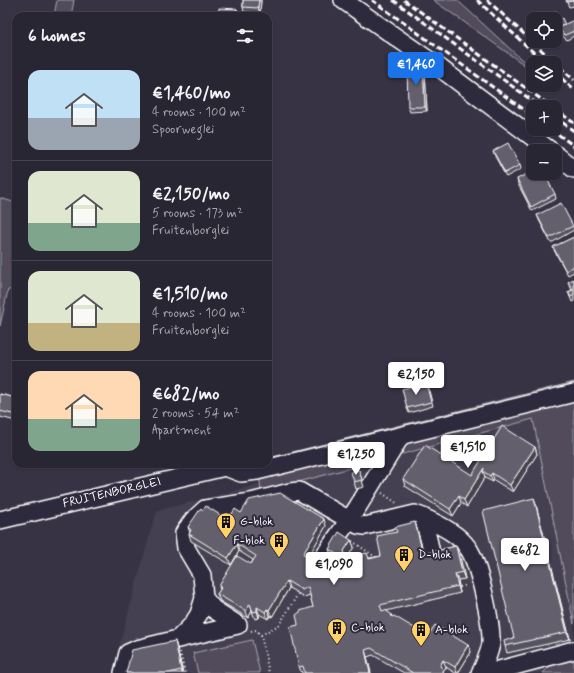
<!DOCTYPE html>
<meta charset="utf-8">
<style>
body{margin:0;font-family:Mynerve,sans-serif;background:#353240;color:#f1f3f6;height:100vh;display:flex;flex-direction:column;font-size:15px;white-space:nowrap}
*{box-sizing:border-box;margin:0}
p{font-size:13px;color:#a5a5ac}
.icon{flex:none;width:22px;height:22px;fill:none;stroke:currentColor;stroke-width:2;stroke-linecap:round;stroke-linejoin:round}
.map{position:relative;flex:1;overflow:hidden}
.panel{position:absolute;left:12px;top:12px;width:260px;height:456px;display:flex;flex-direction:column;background:#292634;border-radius:12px;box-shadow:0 1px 3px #0004,0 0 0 1px #45434f}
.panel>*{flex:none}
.fabs{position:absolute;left:526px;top:12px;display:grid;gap:8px}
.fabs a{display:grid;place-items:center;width:36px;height:36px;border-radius:8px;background:#292634;box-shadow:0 1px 3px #0004,0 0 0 1px #45434f;font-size:20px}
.price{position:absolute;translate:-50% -34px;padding:0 9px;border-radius:4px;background:#fff;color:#222;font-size:13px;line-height:26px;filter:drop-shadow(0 1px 2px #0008)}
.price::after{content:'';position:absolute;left:50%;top:24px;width:12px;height:9px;margin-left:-6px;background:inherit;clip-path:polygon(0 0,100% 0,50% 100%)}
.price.active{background:#1a73e8;color:#fff}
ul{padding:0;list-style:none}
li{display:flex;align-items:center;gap:12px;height:100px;padding:0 16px}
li+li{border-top:1px solid #45434f}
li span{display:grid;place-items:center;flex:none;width:112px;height:80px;border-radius:12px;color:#555}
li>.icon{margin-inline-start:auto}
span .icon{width:48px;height:48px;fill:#fffc;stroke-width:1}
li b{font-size:17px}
h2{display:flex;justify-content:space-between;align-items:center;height:48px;padding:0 16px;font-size:17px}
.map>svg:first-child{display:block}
</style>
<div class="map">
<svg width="574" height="673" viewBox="0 0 574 673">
<rect width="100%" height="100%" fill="#373345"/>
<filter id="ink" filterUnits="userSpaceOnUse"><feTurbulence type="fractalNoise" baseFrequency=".025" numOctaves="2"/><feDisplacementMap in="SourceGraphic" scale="8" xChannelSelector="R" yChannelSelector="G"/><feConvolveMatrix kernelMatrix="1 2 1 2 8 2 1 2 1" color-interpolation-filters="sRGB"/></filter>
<g filter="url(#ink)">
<path fill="#444051" d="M574,411v262h-462l41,-150 4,-11 4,-2 210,-55 92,-18 70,-18z"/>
<path fill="#514c5c" stroke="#a8a6ae" d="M57,0h17l-3,16h-17z
M433,0h24l76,70v1z
M16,189v100l-8,1 -8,36v-128l13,4z
M574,382v242l-41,-205 -272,73 -3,-28h10v-6z
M252,640l8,33h-62l-5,-20z
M574,642v31h-31z"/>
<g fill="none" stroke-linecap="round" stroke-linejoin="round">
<g stroke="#fff" stroke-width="20">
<path id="minor" d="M343,0l97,68 111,83
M555,154l19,15
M423,517c16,8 35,16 45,31 11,15 24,77 23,95 -1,9 -6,19 -9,27l-2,3
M0,520l225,-53 16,6 16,-2 317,-78
M319,563l38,-55 44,-72
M178,639l60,-14 -25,-16 -9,-11
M123,673l5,-20 9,-4 41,-10 14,-14 7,-11 5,-16 -2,-23 -16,-27 -2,-15 9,-13 12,-11 46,-7 39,-10 9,-1 59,34 7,1 50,-12 8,3 7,31
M488,673l86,-23"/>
</g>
<path stroke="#fff" stroke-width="2" stroke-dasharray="1 3" stroke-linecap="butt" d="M382,493l16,11
M352,541l25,17
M460,587l7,-2
M251,631l5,-1 5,5 8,38
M261,635l18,-10 19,-31
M180,652l5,21"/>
<use href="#minor" stroke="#2f2a3d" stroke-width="17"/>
<path stroke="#fff" stroke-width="3" stroke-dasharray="6 3" stroke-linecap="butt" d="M372,0l161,116
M393,0l148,107
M404,0l148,107
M477,0l68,63
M487,0l87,80
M555,72l19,18
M555,109l19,14
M555,117l19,14
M551,129l23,17"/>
</g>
<path fill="#55525e" stroke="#fff" d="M243,0h18l-1,13 -16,-1 -1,-5z
M566,0h8v6l-5,1z
M556,11l3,8 -4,2v-2h-10l-1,-2z
M574,20v16l-7,4 -8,-7 -1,-2h-1l-2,-2v-8l10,4z
M423,65l2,5 2,41 -17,1 -2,-5z
M493,151l27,14 1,4 -15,8 -11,-21z
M517,179l38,15 1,5 -24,12 -14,-27z
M537,215l36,11 1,4 -23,13 -12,-23z
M574,237v35l-6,3 -13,-23 -2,-5z
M574,279v22l-2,1 -4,-10 4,-2 -4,-8z
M428,387l5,19 -24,7 -2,-5z
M0,394l16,4v23l-16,-4z
M535,447l2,7 -24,38 -19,-12 -1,2 -8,-4v-1l-18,30 -6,-4 -8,13 -48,-30 -2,-7 69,-4z
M359,470l5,17 -8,2 -2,-7z
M534,498l2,7 34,134 -63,14 -2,-7 9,-8z
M203,510l25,10 13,-7 85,13 -16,27 13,12 15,-5 -7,-4 -2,-7 22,-9 3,7 -7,11h22l12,-2 16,-24 18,-10 9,32 32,-8 3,6 6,27 -7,1 2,13 -74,18 6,6 36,19 40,9 3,7 -13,21h-3l-9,-6 -3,4 1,2h-40l-31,-18 -6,2 4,16h-69l-3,-6 -1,-42 15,-18 -3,-12 -6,2 -15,-9 -17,29 -2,-1 -2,3 -9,-5v4l-4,1 -3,-8 -4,7 -28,-17 -3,-7 3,-4 -1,-4 32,-22 2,-4 -14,-9 -8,14 -40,-24 -2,-7 1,-1 -2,-6z
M175,641l2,7 6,25h-57z"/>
<path fill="#45424c" stroke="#fff" d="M259,0h2l-1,13 -2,-5z
M237,9l1,4v3h-2z
M423,65l2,5 2,41 -2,-4z
M535,447l2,7 -24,38 -3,-7z
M484,468l-1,3 2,6 -18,30 -3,-7z
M492,473l2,7 -1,2 -3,-6z
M459,496l2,7 -8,13 -3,-7z
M534,498l2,7 34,134 -3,-7z
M324,519l2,7 -20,35 -3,-7z
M415,522l2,7 9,32 -3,-7z
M351,540l3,7 -7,11h-1l-2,-7z
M237,544l2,7 -8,14 -3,-7z
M456,546l3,6 6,27 -3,-7z
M455,574l3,6 2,13 -2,-7z
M287,581l2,7 -17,29 -3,-7z
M250,604l2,7 -4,7 -2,-7z
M257,607l2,7v4l-2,-7z
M267,609l3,7 -2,3 -3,-7z
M175,641l2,7 6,25h-1l-1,-3z
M468,645l3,7 -13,21h-1l-2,-6z
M365,650l2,7 4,16h-1z
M443,660l3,7 -3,4 1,2h-3l-1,-7z"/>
<path fill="#635f6d" stroke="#fff" d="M243,0h16l-1,8 -15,-1z
M566,0h8v4l-1,-3 -6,1z
M219,8l18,1 -1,7h-18z
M556,11l2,5 -6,3h-6l-2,-2z
M562,18l3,7 -9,4 -1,-1v-7z
M574,20v11l-9,4 -8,-7z
M423,65l2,42h-17l-1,-41z
M508,143l12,22 -15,8 -12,-22z
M533,171v2h11l11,21 -24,13 -14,-28z
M561,203l12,23 -24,12 -12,-23z
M574,237v29l-8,5 -13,-24z
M574,279v16l-3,2 -3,-5 5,-2 -5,-8z
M426,383l5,19 -24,6 -5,-19z
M0,394l16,4v17l-16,-4z
M502,426l33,21 -25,38 -18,-12 -2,3 -7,-5 1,-3 -20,32 -5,-4 -9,13 -47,-30 22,-34 47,30z
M359,470l3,10 -8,2 -3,-10z
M280,493l44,26 -21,35 5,2 2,-3 7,4 4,2 1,6 19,-6v-2l-12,-8 10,-17 12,8 -7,11 2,7 21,-5 2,6 12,-3 -4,-20 20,-4 -2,-5 20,-5 8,32 33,-8 6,26 -7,2 3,12 -78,19 2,6 3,-1 6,4 1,3 2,-1 34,20 7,-11 33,20 -13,22 -12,-7 -3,6 3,3 -2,4h-28l-42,-25 -6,2 5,23h-65l-2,-7 -4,1 -9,-40 8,-2v-1l-2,-9 4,-3v-1l13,-4 -5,-20 -6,3 -15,-9 -18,29 -2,-1 -2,3 -8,-5v4l-4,1 -3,-8 -4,7 -29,-17 4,-6 -2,-2 18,-30 14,8 5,-8 -19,-12 -9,14 -39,-24 2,-4 -3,-3 13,-19 2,2 3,-4 22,14 7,-11 6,4 8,-13z
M534,498l33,134 -62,14 -1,-5 10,-3 -31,-127z
M175,641l6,29 -12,3h-43l6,-23z"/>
</g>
<defs>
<g id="building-pin" transform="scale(1)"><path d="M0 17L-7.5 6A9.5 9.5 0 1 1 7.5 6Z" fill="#ffd166" stroke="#2f2a3d"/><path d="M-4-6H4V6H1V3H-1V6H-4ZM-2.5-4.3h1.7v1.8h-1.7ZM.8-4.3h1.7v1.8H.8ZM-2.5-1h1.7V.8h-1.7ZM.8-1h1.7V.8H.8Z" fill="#111"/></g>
</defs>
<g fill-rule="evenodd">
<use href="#building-pin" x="226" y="522"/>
<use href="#building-pin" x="279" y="541"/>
<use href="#building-pin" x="404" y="555"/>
<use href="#building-pin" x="337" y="628"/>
<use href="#building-pin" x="421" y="630"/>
</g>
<g text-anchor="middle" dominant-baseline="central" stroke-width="4" stroke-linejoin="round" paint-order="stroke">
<g font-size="12" fill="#fff" stroke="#2f2a3d">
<text transform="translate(112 493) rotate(-13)">FRUITENBORGLEI</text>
</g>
<g font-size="12" fill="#fff" stroke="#2f2a3d" text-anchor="start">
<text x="240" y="522">G-blok</text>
<text x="265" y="541" text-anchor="end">F-blok</text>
<text x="418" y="555">D-blok</text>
<text x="351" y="628">C-blok</text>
<text x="435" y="630">A-blok</text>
</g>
</g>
</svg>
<div class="fabs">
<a><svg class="icon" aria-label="locate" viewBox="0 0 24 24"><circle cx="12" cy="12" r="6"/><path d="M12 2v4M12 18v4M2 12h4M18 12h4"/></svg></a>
<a><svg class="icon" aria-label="layers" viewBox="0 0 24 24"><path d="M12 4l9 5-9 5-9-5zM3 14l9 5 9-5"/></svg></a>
<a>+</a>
<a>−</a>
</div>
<b class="price active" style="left:416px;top:86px">€1,460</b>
<b class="price" style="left:416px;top:396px">€2,150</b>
<b class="price" style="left:468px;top:469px">€1,510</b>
<b class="price" style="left:356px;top:476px">€1,250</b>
<b class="price" style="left:525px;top:572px">€682</b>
<b class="price" style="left:334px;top:586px">€1,090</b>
<section class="panel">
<h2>6 homes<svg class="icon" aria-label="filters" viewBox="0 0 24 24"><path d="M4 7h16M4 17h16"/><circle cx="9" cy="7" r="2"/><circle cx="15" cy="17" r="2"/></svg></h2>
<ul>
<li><span style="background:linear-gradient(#bfe0f5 60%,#9aa5b1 0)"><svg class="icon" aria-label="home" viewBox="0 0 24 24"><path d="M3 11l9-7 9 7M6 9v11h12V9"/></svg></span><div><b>€1,460/mo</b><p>4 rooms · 100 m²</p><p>Spoorweglei</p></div></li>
<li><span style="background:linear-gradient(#dfe7d0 65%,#7fa58c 0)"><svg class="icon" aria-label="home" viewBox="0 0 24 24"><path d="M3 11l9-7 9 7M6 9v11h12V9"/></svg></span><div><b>€2,150/mo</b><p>5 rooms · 173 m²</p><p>Fruitenborglei</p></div></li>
<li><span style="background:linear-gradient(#dfe7d0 65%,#c2b280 0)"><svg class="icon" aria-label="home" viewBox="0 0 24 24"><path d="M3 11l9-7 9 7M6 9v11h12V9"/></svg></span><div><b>€1,510/mo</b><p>4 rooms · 100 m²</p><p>Fruitenborglei</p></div></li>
<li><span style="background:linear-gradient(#ffd9b3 60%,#7fa58c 0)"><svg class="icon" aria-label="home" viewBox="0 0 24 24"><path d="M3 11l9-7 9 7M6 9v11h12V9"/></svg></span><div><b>€682/mo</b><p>2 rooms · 54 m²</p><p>Apartment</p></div></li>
</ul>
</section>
</div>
